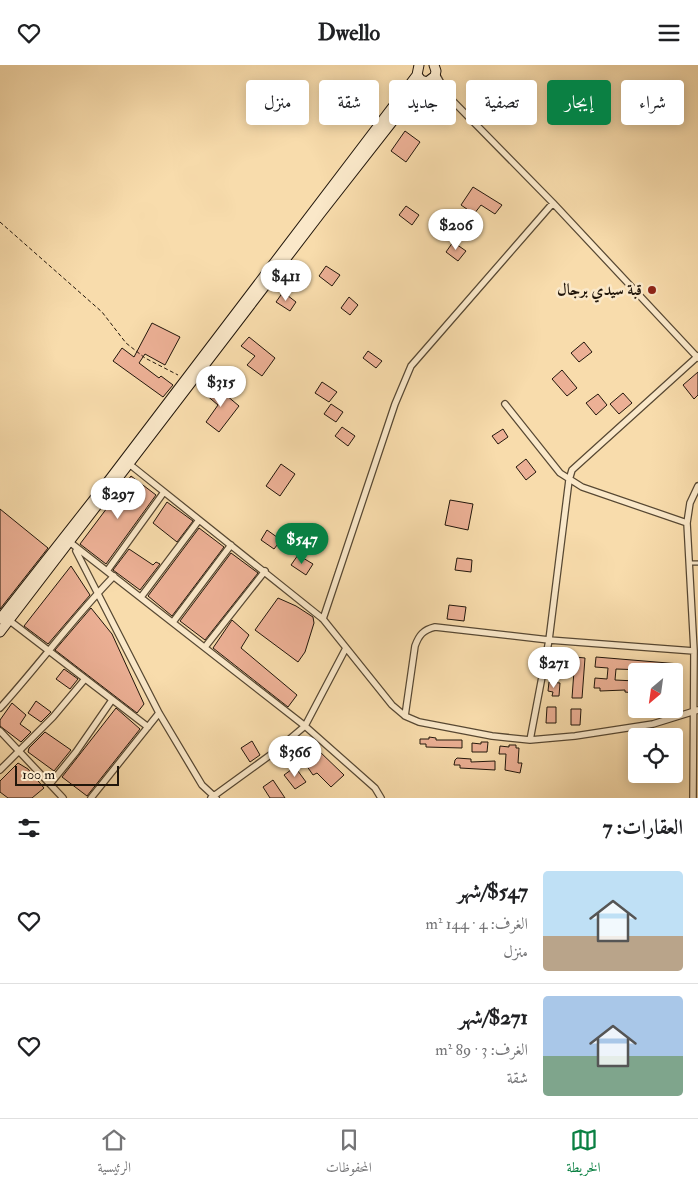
<!DOCTYPE html>
<html lang="ar">
<meta charset="utf-8">
<style>
body{margin:0;font-family:"IM FELL Double Pica",Amiri,serif;background:#f6f6f6;color:#202124;direction:rtl;height:100vh;display:flex;flex-direction:column;font-size:19px;white-space:nowrap}
*{box-sizing:border-box;margin:0}
p{font-size:16px;color:#757577}
.icon{flex:none;width:28px;height:28px;fill:none;stroke:currentColor;stroke-width:2;stroke-linecap:round;stroke-linejoin:round}
.map{position:relative;height:733px;overflow:hidden;direction:ltr}
.details{display:flex;flex-direction:column;background:#fff;flex:1}
.details>*{flex:none}
.hud{position:absolute;left:15px;top:15px;width:669px;height:45px;direction:rtl;display:flex;gap:10px}
.needle{width:32px;rotate:209deg}
.buttons{position:absolute;left:628px;top:598px;display:grid;gap:10px}
.buttons a{display:grid;place-items:center;width:55px;height:55px;border-radius:5px;background:#fff;box-shadow:0 2px 12px #0003;font-size:25px}
.scale{position:absolute;left:15px;bottom:12px;width:104px;box-sizing:border-box;padding-left:5px;border:2px solid #21160b;border-top:0;font-size:14px;line-height:18px;white-space:nowrap;color:#21160b;-webkit-text-stroke:4px #fae8c9;paint-order:stroke}
.price{position:absolute;translate:-50% -42px;padding:0 11px;border-radius:18px;background:#fff;color:#222;font-size:16px;line-height:32px;filter:drop-shadow(0 1px 2px #0008)}
.price::after{content:'';position:absolute;left:50%;top:30px;width:15px;height:11px;margin-left:-8px;background:inherit;clip-path:polygon(0 0,100% 0,50% 100%)}
.price.current{background:#0b8043;color:#fff}
ul{padding:0;list-style:none}
li{display:flex;align-items:center;gap:15px;height:125px;padding:0 15px}
li+li{border-top:1px solid #e0e0e0}
li span{display:grid;place-items:center;flex:none;width:140px;height:100px;border-radius:5px;color:#555}
li>.icon{margin-inline-start:auto}
span .icon{width:60px;height:60px;fill:#fffc;stroke-width:1}
li b{font-size:21px}
h2{display:flex;justify-content:space-between;align-items:center;height:60px;padding:0 15px;font-size:21px}
.tag{padding:0 18px;border-radius:5px;background:#fff;box-shadow:0 2px 12px #0003;font-size:18px;line-height:45px}
.tag.current{background:#0b8043;color:#fff}
header{display:flex;justify-content:space-between;align-items:center;height:65px;padding:0 15px;background:#fff;font-size:22px;font-weight:800}
.dock{display:flex;justify-content:space-around;align-items:center;height:70px;border-top:1px solid #e0e0e0;background:#fff;font-size:14px;color:#757577}
.dock a{display:grid;justify-items:center;gap:2px}
.dock .current{color:#0b8043}
.map>svg:first-child{display:block}
</style>
<header><svg class="icon" aria-label="menu" viewBox="0 0 24 24"><path d="M4 6h16M4 12h16M4 18h16"/></svg>Dwello<svg class="icon" aria-label="heart" viewBox="0 0 24 24"><path d="M12 20l-8-8c-3-5 5-10 8-4 3-6 11-1 8 4z"/></svg></header>
<div class="map">
<svg width="698" height="733" viewBox="0 0 698 733">
<rect width="100%" height="100%" fill="#f8dcac"/>
<filter id="stains"><feTurbulence type="fractalNoise" baseFrequency=".004" numOctaves="4"/><feColorMatrix values="0 0 0 0 .2 0 0 0 0 .09 0 0 0 0 .02 0 0 0 .5 -.17"/></filter>
<radialGradient id="worn" r=".72"><stop offset=".6" stop-color="#630" stop-opacity="0"/><stop offset="1" stop-color="#630" stop-opacity=".3"/></radialGradient>
<path fill="#ecb095" stroke="#21160b" d="M405,66l15,11 -14,20 -15,-11z
M473,122l29,18 -7,9 -14,-9 -7,9 -13,-9z
M406,141l13,9 -7,10 -13,-10z
M453,177l13,9 -8,10 -12,-9z
M326,201l14,9 -8,11 -13,-10z
M283,227l13,10 -6,9 -14,-9z
M349,232l9,8 -8,10 -9,-7z
M152,258l28,14 -15,28 -20,-11 -6,9 20,15 2,-2 12,9 -10,12 -50,-36 9,-13 12,9z
M249,272l26,21 -13,18 -15,-11 8,-9 -14,-10z
M584,277l8,10 -13,10 -8,-9z
M368,286l14,10 -6,7 -13,-10z
M562,305l15,18 -10,8 -15,-17z
M698,307v23l-4,4 -11,-14z
M322,317l15,10 -8,10 -14,-9z
M213,319l26,22 -20,26 -13,-10 12,-17 -13,-11z
M623,328l9,10 -13,11 -9,-10z
M598,329l9,11 -11,10 -10,-12z
M331,339l12,8 -7,10 -12,-8z
M342,362l13,9 -7,10 -13,-10z
M503,364l5,8 -10,7 -6,-8z
M526,394l10,13 -10,8 -10,-13z
M281,399l14,10 -15,22 -14,-10z
M131,411l25,19 -50,69 -26,-20z
M450,435l23,4 -5,26 -23,-5z
M167,437l26,19 -16,21 -24,-19z
M0,444l48,39 -48,61z
M199,463l25,19 -52,69 -24,-20z
M267,465l14,10 -7,9 -13,-9z
M129,484l24,16 3,-3 4,2 -20,26 -27,-20z
M231,488l27,20 -53,67 -25,-19z
M298,490l15,9 -7,11 -15,-10z
M457,493l15,2 -1,12 -16,-2z
M71,501l19,29 -42,49 -24,-18z
M278,533l18,8 17,11 1,6 -9,29 -7,10 -43,-32z
M449,540l17,2 -2,14 -17,-2z
M91,543l21,26 32,70 -7,9 -82,-63z
M232,555l17,15 -8,13 56,47 -9,12 -75,-59z
M552,592l10,1 -1,13 -7,-1 1,-4h-5z
M575,592l10,1 -3,40h-10z
M596,592l84,7 -1,11h-5v-4l-58,-2 -1,11 21,1 -1,12 -10,-1v-2l-25,1v-3h-6l1,-10 12,1 1,-11 -13,-1z
M64,604l14,10 -8,10 -14,-10z
M549,617l11,1 -1,13h-7l1,-4 -5,-1z
M36,636l15,11 -10,10 -13,-9z
M12,638l14,12 -6,9 11,8 -10,10 -21,-16v-6z
M547,642h9v16h-10z
M116,643l24,21 -53,67 -25,-19z
M571,644h10l-1,16h-9z
M45,667l26,18 -17,21 -26,-19 1,-4z
M429,672l7,1v2h26v8l-36,-1v-3h-6v-5h9z
M252,676l8,14 -10,7 -9,-14z
M481,677h7l-1,10h-15v-9l9,1z
M509,680h7v3h3l-1,15h4l-2,10 -15,-3 1,-16h-7l1,-8 9,1z
M318,685l26,25 -13,12 -14,-14 -4,2 -9,-13z
M457,693l14,1v3l24,-1v9l-35,-2v-3h-6l1,-5z
M18,698l10,6 16,19 -12,10h-24l-8,-6v-11z
M295,702l11,15 -11,7 -11,-14z
M273,715l12,18h-15l-7,-11z"/>
<g fill="none" stroke-linecap="round" stroke-linejoin="round">
<g stroke="#574833" stroke-width="5.5">
<path id="service" d="M690,498h8"/>
</g>
<g stroke="#574833" stroke-width="8">
<path id="minor" d="M436,9l11,20
M427,17l21,14 105,107 145,155
M505,339l55,69 22,14 105,36
M128,398l195,156 69,86 13,11 14,6 73,14 38,4 45,-4 78,-12 45,-14
M67,475l238,186 70,62 6,10
M76,486l83,162 43,72 14,13
M107,506l57,-79
M141,532l58,-77
M323,554l72,-215 16,-38 142,-163
M10,556l138,106
M173,557l58,-77
M205,582l60,-76
M0,643c39,-43 73,-90 114,-132
M405,651l10,-70c4,-11 8,-16 20,-19l114,13 145,11
M0,666l63,67
M530,675l19,-100 20,-160 3,-10 126,-114
M0,705l53,-53 32,-38
M50,719l26,-32 36,-52
M91,733l68,-85
M211,733l62,-45 32,-27 41,-78
M693,733l1,-147 -7,-128 3,-20 8,-17"/>
</g>
<g stroke="#21160b" stroke-width="11">
<path id="secondary" d="M419,0l-2,10 4,5 6,2 8,-6 1,-5 -2,-6
M0,554l110,-140 307,-404
M0,567l320,-418 104,-133"/>
</g>
<path stroke="#21160b" stroke-width="1" stroke-dasharray="4 2.5" stroke-linecap="butt" d="M0,157l102,90 24,31 19,15 33,17"/>
<use href="#service" stroke="#fae8c9" stroke-width="3"/>
<use href="#minor" stroke="#fae8c9" stroke-width="5.5"/>
<use href="#secondary" stroke="#fae8c9" stroke-width="9"/>
</g>
<circle fill="#8f2418" stroke="#fae8c9" stroke-width="2" cx="652" cy="225" r="5"/>
<g text-anchor="middle" dominant-baseline="central" stroke-width="5" stroke-linejoin="round" paint-order="stroke">
<g font-size="16" font-weight="bold" fill="#21160b" stroke="#fae8c9" text-anchor="end">
<text x="642" y="225">قبة سيدي برجال</text>
</g>
</g>
<rect width="100%" height="100%" filter="url(#stains)"/>
<rect width="100%" height="100%" fill="url(#worn)"/>
</svg>
<div class="buttons">
<a><svg class="needle" viewBox="-14 -14 28 28"><path d="M0-13l5 13h-10z" fill="#e53935"/><path d="M0 13l5-13h-10z" fill="#757577"/></svg></a>
<a><svg class="icon" aria-label="locate" viewBox="0 0 24 24"><circle cx="12" cy="12" r="6"/><path d="M12 2v4M12 18v4M2 12h4M18 12h4"/></svg></a>
</div>
<div class="scale">100 m</div>
<b class="price" style="left:456px;top:186px">$206</b>
<b class="price" style="left:286px;top:237px">$411</b>
<b class="price" style="left:221px;top:343px">$315</b>
<b class="price" style="left:118px;top:455px">$297</b>
<b class="price current" style="left:302px;top:500px">$547</b>
<b class="price" style="left:554px;top:624px">$271</b>
<b class="price" style="left:295px;top:713px">$366</b>
<div class="hud">
<a class="tag">شراء</a>
<a class="tag current">إيجار</a>
<a class="tag">تصفية</a>
<a class="tag">جديد</a>
<a class="tag">شقة</a>
<a class="tag">منزل</a>
</div>
</div>
<section class="details">
<h2>العقارات: 7<svg class="icon" aria-label="filters" viewBox="0 0 24 24"><path d="M4 7h16M4 17h16"/><circle cx="9" cy="7" r="2"/><circle cx="15" cy="17" r="2"/></svg></h2>
<ul>
<li><span style="background:linear-gradient(#bfe0f5 65%,#b9a48a 0)"><svg class="icon" aria-label="home" viewBox="0 0 24 24"><path d="M3 11l9-7 9 7M6 9v11h12V9"/></svg></span><div><b>$547/شهر</b><p>الغرف: 4 · 144 m²</p><p>منزل</p></div><svg class="icon" aria-label="heart" viewBox="0 0 24 24"><path d="M12 20l-8-8c-3-5 5-10 8-4 3-6 11-1 8 4z"/></svg></li>
<li><span style="background:linear-gradient(#a9c7e8 60%,#7fa58c 0)"><svg class="icon" aria-label="home" viewBox="0 0 24 24"><path d="M3 11l9-7 9 7M6 9v11h12V9"/></svg></span><div><b>$271/شهر</b><p>الغرف: 3 · 89 m²</p><p>شقة</p></div><svg class="icon" aria-label="heart" viewBox="0 0 24 24"><path d="M12 20l-8-8c-3-5 5-10 8-4 3-6 11-1 8 4z"/></svg></li>
</ul>
</section>
<nav class="dock">
<a class="current"><svg class="icon" aria-label="map" viewBox="0 0 24 24"><path d="M3 6l6-2 6 2 6-2v14l-6 2-6-2-6 2zM9 4v14M15 6v14"/></svg>الخريطة</a>
<a><svg class="icon" aria-label="saved" viewBox="0 0 24 24"><path d="M7 4h10v16l-5-4-5 4z"/></svg>المحفوظات</a>
<a><svg class="icon" aria-label="home" viewBox="0 0 24 24"><path d="M3 11l9-7 9 7M6 9v11h12V9"/></svg>الرئيسية</a>
</nav>
